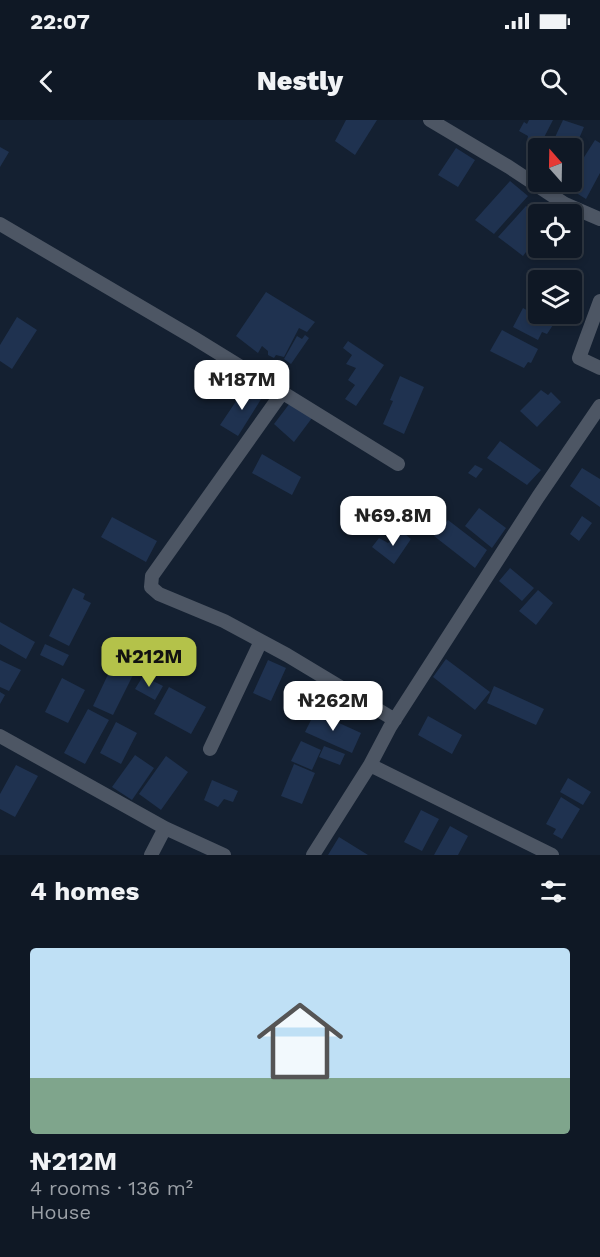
<!DOCTYPE html>
<meta charset="utf-8">
<style>
body{margin:0;font-family:"Work Sans",sans-serif;background:#18212d;color:#f1f3f6;height:100vh;display:flex;flex-direction:column;font-size:22px;white-space:nowrap}
*{box-sizing:border-box;margin:0}
p{font-size:20px;color:#9ba0a7}
.icon{flex:none;width:33px;height:33px;fill:none;stroke:currentColor;stroke-width:2;stroke-linecap:round;stroke-linejoin:round}
.map{position:relative;height:735px;overflow:hidden}
.sheet{display:flex;flex-direction:column;background:#0f1825;flex:1}
.sheet>*{flex:none}
.needle{width:39px;rotate:340deg}
.fabs{position:absolute;left:528px;top:18px;display:grid;gap:12px}
.fabs a{display:grid;place-items:center;width:54px;height:54px;border-radius:6px;background:#0f1825;box-shadow:0 3px 9px #0003,0 0 0 2px #2f3742;font-size:30px}
.price{position:absolute;translate:-50% -51px;padding:0 14px;border-radius:12px;background:#fff;color:#222;font-size:20px;line-height:39px;filter:drop-shadow(0 2px 3px #0008)}
.price::after{content:'';position:absolute;left:50%;top:36px;width:18px;height:14px;margin-left:-9px;background:inherit;clip-path:polygon(0 0,100% 0,50% 100%)}
.price.active{background:#b4c24a;color:#111}
ul{padding:0;list-style:none}
li{display:grid;align-content:center;gap:12px;height:318px;padding:0 30px}
li span{display:grid;place-items:center;height:186px;border-radius:6px;color:#555}
li>.icon{margin-inline-start:auto}
span .icon{width:108px;height:108px;fill:#fffc;stroke-width:1}
li b{font-size:26px}
h2{display:flex;justify-content:space-between;align-items:center;height:72px;padding:0 30px;font-size:26px}
.status{display:flex;justify-content:space-between;align-items:center;height:42px;padding:0 30px;background:#0f1825;direction:ltr}
.status svg{height:16px;fill:currentColor}
header{display:flex;justify-content:space-between;align-items:center;height:78px;padding:0 30px;background:#0f1825;font-size:27px;font-weight:800}
.map>svg:first-child{display:block}
</style>
<div class="status"><b>22:07</b><svg viewBox="0 0 49 12"><path d="M0 12V9h3v3zM5 12V6h3v6zM10 12V3h3v9zM15 12V0h3v12zM26 1h20v11H26zM47 4h2v5h-2z"/></svg></div>
<header><svg class="icon" aria-label="back" viewBox="0 0 24 24"><path d="M15 5l-7 7 7 7"/></svg>Nestly<svg class="icon" aria-label="search" viewBox="0 0 24 24"><circle cx="10" cy="10" r="6"/><path d="M15 15l6 6"/></svg></header>
<div class="map">
<svg width="600" height="735" viewBox="0 0 600 735">
<rect width="100%" height="100%" fill="#142031"/>
<path fill="#1f3250" d="M346,0h31l-22,35 -20,-14z
M529,0h24l-16,31 -2,-2 -1,3 -8,-5 2,-11 -9,-5 5,-9 3,2z
M563,0l21,7 -12,28v-7h-22z
M595,20l5,3v30l-14,26 -21,-13 3,-4h4v-6z
M0,27l9,5 -9,15z
M456,28l19,12 -17,27 -20,-12z
M510,61l18,15 -34,38 -19,-14z
M526,86l12,10v20l-15,20 -25,-19z
M266,172l49,30 -8,10 -8,-4 -15,29 -8,-2 -2,3 -6,-3v-4l-6,-5 -4,7 -22,-17z
M523,188l30,17 -6,9 -5,-2 -4,8 -25,-13z
M17,197l20,13 -25,39 -12,-8v-16z
M502,210l36,19 -7,14 -3,-1 -4,6 -34,-17z
M305,215l4,3 -18,26 -7,-5 13,-23 5,3z
M348,221l36,24 -28,41 -11,-7 10,-14 -7,-5 8,-12 -10,-4 6,-9 -9,-7z
M400,256l24,11 -20,47 -21,-10 10,-23 -3,-1z
M247,265l16,11 -25,40 -18,-11z
M541,270l7,5 3,-3 10,10 -24,25 -17,-16z
M290,283l22,15 -18,24 -20,-18z
M500,321l41,29 -14,15 -40,-27z
M262,334l39,23 -9,18 -40,-22z
M475,345l8,4 -7,9 -8,-5z
M582,348l18,11v28l-30,-21z
M479,388l27,20 -14,20 -27,-22z
M582,396l10,7 -13,18 -9,-7z
M112,397l45,24 -11,21 -45,-25z
M448,400l39,30 -12,18 -41,-32z
M400,410l11,9 -17,25 -22,-17 7,-9 9,5z
M510,448l24,20 -12,13 -23,-20z
M73,468l12,6 -2,5 8,4 -22,43 -20,-10z
M538,470l15,13 -17,22 -17,-14z
M0,502l35,20 -9,17 -26,-15z
M45,524l24,11 -6,11 -23,-11z
M446,539l44,33 -15,18 -42,-33z
M0,540l21,10 -12,21 -9,-4z
M268,540l18,8 -15,33 -18,-8z
M113,544l21,9 -21,42 -20,-9z
M143,556l20,10 -8,14 -20,-11z
M62,558l23,12 -17,33 -23,-11z
M494,566l50,23 -8,16 -49,-22z
M169,567l37,20 -15,27 -37,-20z
M0,572l5,3 -5,9z
M88,589l21,11 -24,44 -21,-11z
M315,592l46,21 -9,20 -47,-21z
M428,596l34,19 -10,19 -34,-19z
M116,602l21,11 -16,31 -21,-11z
M301,621l20,9 -9,20 -21,-9z
M324,626l21,8 -5,11 -21,-8z
M135,635l19,13 -22,32 -20,-13z
M166,636l22,16 -27,38 -22,-16z
M294,644l21,9 -13,31 -21,-8z
M16,645l22,11 -23,41 -15,-8v-15z
M568,658l23,14 -8,13 -23,-13z
M212,660l26,11 -5,11 -9,-3 -6,8 -14,-7z
M561,677l19,12 -18,30 -9,-5 3,-5 -10,-5z
M421,690l18,9 -17,32 -18,-9z
M450,706l18,10 -10,19h-24z
M339,717l29,18h-40z"/>
<g fill="none" stroke-linecap="round" stroke-linejoin="round">
<path stroke="#4d5664" stroke-width="14" d="M430,0l79,47 56,37 35,15
M0,104l194,114 204,126
M600,181l-21,57 21,10
M282,273l-130,183 -1,11 8,7 65,27 63,34 108,65
M0,616l165,92 59,27
M210,629l51,-108
M370,645l182,90
M151,735l14,-27
M313,735l57,-90 20,-38 148,-230 62,-91"/>
</g>
</svg>
<div class="fabs">
<a><svg class="needle" viewBox="-14 -14 28 28"><path d="M0-13l5 13h-10z" fill="#e53935"/><path d="M0 13l5-13h-10z" fill="#9ba0a7"/></svg></a>
<a><svg class="icon" aria-label="locate" viewBox="0 0 24 24"><circle cx="12" cy="12" r="6"/><path d="M12 2v4M12 18v4M2 12h4M18 12h4"/></svg></a>
<a><svg class="icon" aria-label="layers" viewBox="0 0 24 24"><path d="M12 4l9 5-9 5-9-5zM3 14l9 5 9-5"/></svg></a>
</div>
<b class="price" style="left:242px;top:291px">₦187M</b>
<b class="price" style="left:393px;top:427px">₦69.8M</b>
<b class="price active" style="left:149px;top:568px">₦212M</b>
<b class="price" style="left:333px;top:612px">₦262M</b>
</div>
<section class="sheet">
<h2>4 homes<svg class="icon" aria-label="filters" viewBox="0 0 24 24"><path d="M4 7h16M4 17h16"/><circle cx="9" cy="7" r="2"/><circle cx="15" cy="17" r="2"/></svg></h2>
<ul>
<li><span style="background:linear-gradient(#bfe0f5 70%,#7fa58c 0)"><svg class="icon" aria-label="home" viewBox="0 0 24 24"><path d="M3 11l9-7 9 7M6 9v11h12V9"/></svg></span><div><b>₦212M</b><p>4 rooms · 136 m²</p><p>House</p></div></li>
</ul>
</section>
